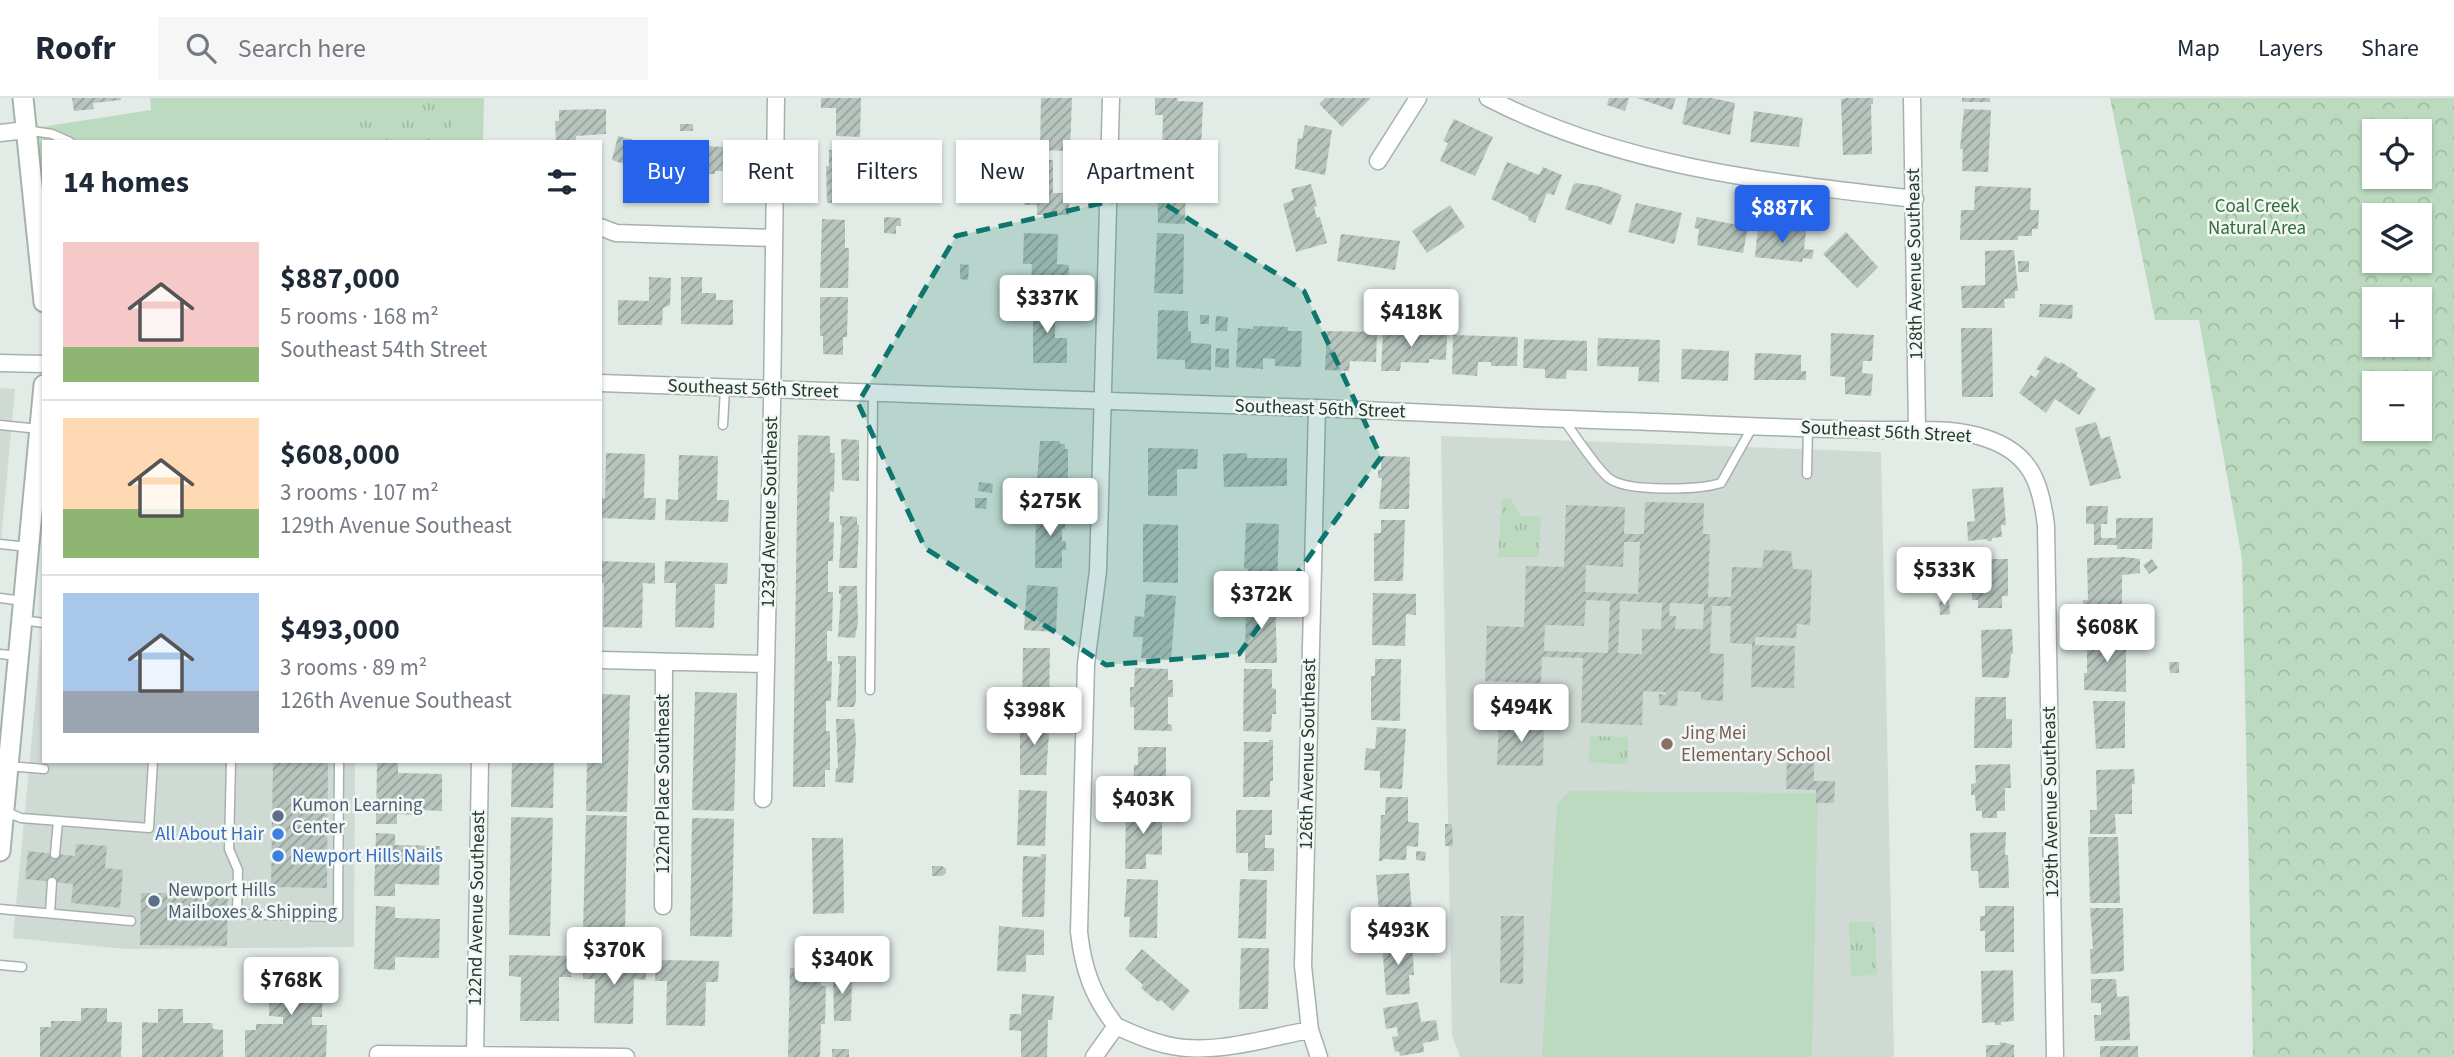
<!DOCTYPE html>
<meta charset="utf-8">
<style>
body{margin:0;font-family:"Source Sans 3",sans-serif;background:#f6f6f7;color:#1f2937;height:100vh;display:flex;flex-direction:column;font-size:26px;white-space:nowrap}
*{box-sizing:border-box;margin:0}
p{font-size:23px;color:#747a83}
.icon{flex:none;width:38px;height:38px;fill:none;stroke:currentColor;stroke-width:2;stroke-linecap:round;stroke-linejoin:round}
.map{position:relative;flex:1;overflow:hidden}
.sheet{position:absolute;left:42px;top:42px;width:560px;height:623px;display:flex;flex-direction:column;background:#fff;border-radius:0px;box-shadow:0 2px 5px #0004}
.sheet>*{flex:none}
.top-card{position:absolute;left:623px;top:42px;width:665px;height:63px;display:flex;gap:14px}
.tools{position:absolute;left:2362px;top:21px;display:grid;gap:14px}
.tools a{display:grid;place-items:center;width:70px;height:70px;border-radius:0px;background:#fff;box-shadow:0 2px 5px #0004;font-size:35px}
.price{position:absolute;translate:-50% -60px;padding:0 16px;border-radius:7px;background:#fff;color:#222;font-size:23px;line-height:46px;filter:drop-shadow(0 2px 4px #0008)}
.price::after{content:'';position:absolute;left:50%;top:42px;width:21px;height:16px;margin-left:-10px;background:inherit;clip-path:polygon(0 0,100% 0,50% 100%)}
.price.selected{background:#2563eb;color:#fff}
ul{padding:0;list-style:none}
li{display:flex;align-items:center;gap:21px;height:175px;padding:0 21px}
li+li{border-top:2px solid #e0e1e3}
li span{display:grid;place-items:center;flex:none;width:196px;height:140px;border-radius:0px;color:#555}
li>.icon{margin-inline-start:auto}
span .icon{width:84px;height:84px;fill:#fffc;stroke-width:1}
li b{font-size:30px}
h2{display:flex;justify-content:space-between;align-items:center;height:84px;padding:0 21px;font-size:30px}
.chip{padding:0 24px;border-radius:0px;background:#fff;box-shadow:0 2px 5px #0004;font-size:24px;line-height:63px}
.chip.selected{background:#2563eb;color:#fff}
header{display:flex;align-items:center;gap:42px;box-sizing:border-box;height:98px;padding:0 35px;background:#fff;border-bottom:2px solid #e0e1e3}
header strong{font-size:33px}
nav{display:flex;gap:38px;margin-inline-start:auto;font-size:24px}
.search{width:490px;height:63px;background:#f6f6f7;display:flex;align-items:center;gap:18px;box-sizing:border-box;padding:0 24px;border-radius:0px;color:#747a83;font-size:26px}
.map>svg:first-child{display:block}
</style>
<header>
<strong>Roofr</strong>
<div class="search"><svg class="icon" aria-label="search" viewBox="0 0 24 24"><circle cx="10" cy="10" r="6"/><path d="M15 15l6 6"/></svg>Search here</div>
<nav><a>Map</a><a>Layers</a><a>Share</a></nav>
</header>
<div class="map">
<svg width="2454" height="959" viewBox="0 0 2454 959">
<defs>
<pattern id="forest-crowns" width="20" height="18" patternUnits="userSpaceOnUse" patternTransform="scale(1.75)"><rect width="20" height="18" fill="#bcdac0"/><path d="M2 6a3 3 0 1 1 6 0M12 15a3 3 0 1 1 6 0" fill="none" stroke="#a1bca5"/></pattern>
<pattern id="park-tufts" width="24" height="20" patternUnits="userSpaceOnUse" patternTransform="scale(1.75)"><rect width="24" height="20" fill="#bcdac0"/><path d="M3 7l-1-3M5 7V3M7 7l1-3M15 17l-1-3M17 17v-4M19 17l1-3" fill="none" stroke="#a1bca5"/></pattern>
<pattern id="building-hatch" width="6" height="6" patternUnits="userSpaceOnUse" patternTransform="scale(1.75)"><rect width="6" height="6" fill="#b7c5be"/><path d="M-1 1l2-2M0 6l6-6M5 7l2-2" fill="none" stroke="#94a19b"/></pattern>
</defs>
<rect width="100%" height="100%" fill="#e2ebe5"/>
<path fill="#d0dad4" d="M0,290l15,1 -15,163z
M1441,338l440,16 13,605h-434l-8,-22z
M44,511v152h311l-1,186 -227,2 -114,-11z"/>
<path fill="#bcdac0" d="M150,0h334l-1,44h-439v73l-9,-87 116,-18z
M1570,693l248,2 -6,264h-270l15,-253z"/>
<path fill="url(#forest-crowns)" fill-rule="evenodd" d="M2110,0h344v959h-201l-11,-498 -43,-239h-44zM2375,33h45v46h-45zM2375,117h45v46h-45zM2375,201h45v46h-45zM2375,285h45v46h-45z"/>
<path fill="url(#park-tufts)" d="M399,0h52v44h-103v-29l51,1z
M1502,401h9l9,16 21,2 -2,37 -3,3h-38z
M1590,638l38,1v27l-39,-1z
M1849,824h26l2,53 -26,1z"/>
<path fill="url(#building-hatch)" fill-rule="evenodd" d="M72,0h49v2l-28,3 1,6 -20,2z
M821,0h40l-1,39 -24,-1v-28h-15z
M1041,0h31l-2,53 -30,-1z
M1155,0h23l-1,3 26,1 -2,50 -4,-1 -1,10h-17v-10l-17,-1 1,-35h-8z
M1325,0h46l-29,29 -23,-23z
M1609,0h20l-4,13 -18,-6z
M1637,0h39l-4,12z
M1688,0h24l23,5 -5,32 -48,-11z
M1846,0h27v6h-2l1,50 -29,1 -2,-56z
M1962,0h28v4h-28z
M606,11v25l-30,2v6h-20l-1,-21h4v-11z
M1964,11l27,1 -3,62 -26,-1 1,-22h-3z
M1754,13l49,7 -4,29 -49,-5z
M1454,21l39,18 -18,39 -35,-15 8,-18 -5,-2z
M680,26h13v7h-13z
M1305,27l27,5 -7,45 -30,-6 3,-31 4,1z
M618,38l48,12 -12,50 -20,-5 6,-24 -28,-9z
M693,48l43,1 -1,24h-20v3h-10v21h-22v-29l8,-4z
M829,52h21v16h3v37h-26l-1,-37h3z
M1024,61l29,1v33h16v22h-32v-10h-13z
M1507,64l32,13 4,-8 19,8 -8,20 -7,-2 -12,30 -7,-3 1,-3 -38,-18z
M1157,78l29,1 -1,47 -27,-1z
M1576,85l22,3 24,9 -11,30 -46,-16 8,-24z
M1311,86l6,22 -3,1 3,11 3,-1 7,26 -31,9 -13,-48 11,-4 -3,-11z
M1975,88l56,2 -1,22h9l-1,19h-6v7h-14v4h-58l1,-30h13z
M1636,105l46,10 -8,31 -46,-12z
M1450,107l15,22 -38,26 -15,-22z
M884,119l17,1v8h-5v8l-12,-1z
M1697,119l51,10 -5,26 -46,-8 2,-16 -5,-1z
M822,121l23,1v28h4l-1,40h-28z
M1758,129l48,4 -2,18 10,1 -2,9 -9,-1 -1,4 -47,-5z
M1846,134l32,35 -21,21 -34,-34z
M1024,135l34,1 -1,30 12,1 -1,22h-37l1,-23h-9z
M1157,135l27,1 -1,60 -29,-1z
M1341,136l59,7 -5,29 -58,-9z
M2014,152l4,41h-3v7l-11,1 1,9h-43l-1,-22 24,-1v-34z
M2018,163h11v11h-11z
M960,166l9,1 -1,15 -8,-1z
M649,179l22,1 -1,27 -7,3 -1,17h-44v-25l31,1z
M681,179h21v16h14v7h17v25l-52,-1z
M820,199h28l-1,40h-4v18l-20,-1v-18h-3z
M1033,202h22v38h12v25h-34z
M2040,206l33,1 -1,14 -33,-2z
M1158,212l30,1v20h3v12l20,1v26l-26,-1v-9l-28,-1z
M1200,217h9v9h-9z
M1216,218l12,1 -1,14h-12z
M1253,228l35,1v4h14l-1,36 -26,-1v-7l-12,-1v11l-27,-2 2,-39 15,1z
M1961,230h31l1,69h-31z
M1327,233l50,1 -1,30 -26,-1 -1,10 -24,-1z
M1383,234l64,3 -1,25 -17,-1v4l-28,-1 -1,9h-19z
M1831,235l43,2 -2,26h-9l-1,12 11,1 -2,22 -26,-2v-17l-15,-1z
M1453,237l65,2 -1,29h-26v-4h-13l-1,14 -25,-2z
M1598,240l62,2 -1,42 -21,-1 1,-14 -42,-1z
M1524,241l63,2v30l-20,-1 -1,9 -21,-1v-9l-22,-1z
M1216,250l13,1v19l-14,-1z
M1682,251l47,2 -1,30 -47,-2z
M1755,255l46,2v16h5v9h-52z
M2045,258l14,8 2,-2 17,11 -2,3 20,13 -17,26 -24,-16 -9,14 -27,-20 12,-18 4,3 5,-7 -4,-2z
M2096,324l5,17 9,-3 11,42 -31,8 -15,-58z
M798,337l32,1v17h5l-1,39 -4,-1 -1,31h5l-1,39h-5v31h5l-1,39h-5v30h5l-1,40h-5v30h4v39h-5v17h-32z
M841,341l18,1v41l-17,-1z
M1040,343h20v3h5v5h3v46l-32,-2z
M1148,350l50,1 -1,20h-20v27h-29z
M606,355l39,1 -1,44h12l-1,22 -55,-2v-20h5z
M1247,355v5h40v28l-63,1 -1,-33z
M679,357l39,1 -1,44h12l-1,22 -63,-2 1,-21 12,1z
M1381,358l29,1 -1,52h-30l3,-31h-4v-8h3z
M979,384l14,2 -1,9 -14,-2z
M2003,389l3,38h-5l1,12 -10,1v3h-5v-2l-19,2 -1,-19 8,-1 -3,-32z
M975,400h12l-1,11 -11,-1z
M1645,404l59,1 -1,31h7l-2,63h23l1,-30 30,1 2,-18 27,1 2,18 19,1 -2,55 -13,-1 -1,14 -41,-1v8l40,1 -1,42 -43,-1 1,-43 -22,-1 1,-37h-19l-2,47 14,1 -1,47 -22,-1v-8l-23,-1 -1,15 -18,-1v-11l7,1v-3l-23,-1 -1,34 -61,-2 2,-65 -41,-1 -1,26 -56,-2 2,-55 37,1 2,-61 38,1 2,-62 59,2 -1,27h20zM1624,444h16l-2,52 -53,-2 1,-27 37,2zM1586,502l24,1 -2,52 -64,-2 1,-26 39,1zM1620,503l42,2 -1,26h-19v25l-24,-1zM1670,505l34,1 -1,25h-28l1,-13h-7z
M2086,408h22l-1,18h-6v14h15v-20h37l-1,31h-35v-4h-23v-21h-8z
M1036,411h30l-1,20h-3v12h4v9h-4v18h-27z
M840,418l17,1v7l2,1 -2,43h-18l3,-43h-2z
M1381,422h24l-2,61h-29v-48h7z
M1246,425l33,1 -2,63 -30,-1 1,-17 -4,-1z
M1143,426l35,1v58l-35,-1z
M2124,459l16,2v14l-18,2v30h-16v18h-23v-23h5l-1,-42z
M1979,461h29v37h-6v12h-24v-8h-6v-17h5l1,-7z
M2152,461l6,9 -9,6 -6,-9z
M600,463l55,2v21l-12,-1 -1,45 -39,-1 1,-44h-4z
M665,463l63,2 -1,21h-12l-1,44 -39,-1 1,-44h-12z
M1027,487l31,2 -2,45 -32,-2z
M839,488h18l1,36 -3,16 -17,-1 3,-43h-2z
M1373,495l43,1v21l-10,-1 -1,32 -33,-1z
M1146,496l30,2 -5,64 -30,-2 2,-21h-10l2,-21 9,1z
M1246,499h29l2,66h-32z
M1949,502l1,14 -10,1 -1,-14z
M2012,531l1,25h-2l-2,22 -1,2 -26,-1 -1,-47z
M2099,533h27v61l-42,-2v-17h3v-24h12z
M1023,550h27l-1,60 -27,-1z
M838,558h18v44l-2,7h-17l3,-43h-2z
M1375,561h26l-1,62 -29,-1v-44h4z
M2169,564h10v11h-9z
M1135,570l33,1v11h5v17h-5v27l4,1v6l-38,-1v-23h-4v-20h4z
M1244,571h28v19l4,1v25h-4l-1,18 -28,-1z
M695,594l42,1 -3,118 -42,-1z
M600,596l30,1 -3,117 -41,-1 1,-50h13z
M1975,599h31v22h6v29h-38z
M2093,603h32v47l-29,1z
M836,621h18l2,20 -3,44 -18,-1 1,-14h2z
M1042,621h8l-4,56h-26v-55z
M1499,623l45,2 -1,43 -46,-1z
M1377,629l29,2 -4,60 -22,-1v-17l-16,-1 2,-22 9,1z
M1269,642h4v41h-3v16h-27l1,-55h25z
M1138,649h28v51h-33l1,-33h4z
M1787,661l27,1v21h21l-1,22h-18v-13l-30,-1z
M273,663h55l-1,127 -56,-1z
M377,663h21v12l44,1v37l-22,-1v5l-23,-1v10h-21z
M512,663h42l-1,47 -42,-1z
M2010,666l1,24h-6v23h-8v7h-15v-7h-6l-1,-16h-4v-11l5,-1 -1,-18z
M2134,671l1,15h-3v30h-17l1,20h-26v-24h7l-1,-40z
M1019,692l28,1 -2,55 -28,-1z
M1386,699h22v25l11,1 -1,24 -11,-1 -1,14 -23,-1v2h-4l2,-46h4z
M1126,711h36v46l-16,-1v15h-21z
M1236,712h36v25h-7v13h9v23h-26v-18h-12z
M586,717l41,1 -2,118 -42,-1z
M511,719l42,1 -3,118 -41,-1z
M692,720l42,1 -2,118 -42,-1z
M1445,726h7l1,22h-8z
M2006,734l-1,23h3l1,33h-30l-1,-17h-7l-1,-38z
M376,735l19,1v11l45,1 -1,39 -44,-1v12h-21z
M2088,739h30l2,66h-30z
M812,740h31l1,75 -31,1z
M76,746l31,2 -2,22 18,2 -3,38 -49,-5 2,-19 -48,-5 3,-28 47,5z
M1416,753l10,1 -1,9 -9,-1z
M1041,756h5l-2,63h-22l1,-61 18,1z
M932,768h10l4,3v4l-4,3h-10z
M1409,775l4,51 -29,2 -1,-14h-4l-3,-37z
M1127,781l31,1 -1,58 -28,-1 1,-20h-6z
M1240,781l27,1 -1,59 -28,-1z
M141,795l87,1 -1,52 -87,-1z
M376,808l19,1v11l45,1 -1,39 -44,-1v13l-21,-1z
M1985,808h29v46h-29v-21h-5v-15h5z
M2090,810h33l1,63 -33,3 -1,-25h3z
M1501,818h23l-1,68 -23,-1z
M999,828l45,4v25h-18v17l-29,-1z
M1412,844l2,33h-5l1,19 -24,1 -4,-51z
M1241,850h28l-1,61h-29z
M1142,851l48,42 -17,20 -12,-11 -3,2 -17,-14 2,-3 -18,-16z
M509,857l63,1 -1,21h-12v44h-39l1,-44 -12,-1z
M583,859l63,2v21l-12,-1 -1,45 -39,-1 1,-44h-12z
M656,862l63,1 -1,21h-12l-1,44 -39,-1 1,-44h-12z
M790,870h31v18h5l-1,38h-4l-1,33h-32z
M270,871h53l-1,48h-10v8h15l-1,32h-81v-27h11v-6h27v-7l-14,-1z
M2013,872l1,51 -13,1v3h-6v-3l-13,1 -1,-52z
M833,873h17v7h2l-1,43h-17z
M2091,881h25l1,18 12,-1 1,44 -35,1 -1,-26h7v-12h-10z
M1022,896l32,2 -2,24h-4l-1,37h-26v-26l-12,-1 1,-16h9l2,2z
M1418,904l3,20 15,-2 3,20 -16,3 1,9 -24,4 -1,-5 -4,1 -3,-15 6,-1 -1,-9 -11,2 -3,-21z
M81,910h26v14h15l-1,35h-81v-30h11v-6h30z
M158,911h25v14h29l1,6 10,1v27h-81v-35l16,1z
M2000,944l14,3v12h-28v-12h14z
M2100,948h38v11h-38z
M832,951h17v8h-17z"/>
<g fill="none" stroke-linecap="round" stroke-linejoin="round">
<g stroke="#a5b2ab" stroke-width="11">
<path id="service" d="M26,32l26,4 18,8
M1563,321c10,13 35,52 47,60 19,13 89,11 111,4l32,-57
M0,327l39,4
M723,327l2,-37
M1807,376l1,-46
M0,446l28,3
M0,500l23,3
M22,522l22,3
M0,556l18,2
M870,592l3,-296
M231,663l-2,88 9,21 -1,44 101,3 1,-156
M8,668l36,3
M4,713l17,7 128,10 4,-67
M55,756l3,-33
M0,811l131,12
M50,815l2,-31
M0,867l22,2"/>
</g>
<g stroke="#a5b2ab" stroke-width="19">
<path id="minor" d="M1488,0c134,69 279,84 427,101
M1912,0l5,332
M0,35l26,-3
M1378,63l40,-63
M600,129l16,6 158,5
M0,265l44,1
M600,285c239,10 478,16 717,25 103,4 206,10 309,13 83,3 166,8 249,9 37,1 78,-4 113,9 43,15 53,44 58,87l9,531
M1317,310l-14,558 7,64 9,27
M600,562l166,4
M763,701l9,-394 4,-307
M663,808l1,-244
M1116,928c17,8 33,15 51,19 46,11 98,-7 143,-15
M378,956l248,3
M475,957l5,-294
M1094,959l22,-31c-23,-29 -33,-57 -37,-94l7,-268 12,-93 13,-473"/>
</g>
<g stroke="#a5b2ab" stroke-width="23">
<path id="tertiary" d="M23,0l21,204
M0,753l44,-466"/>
</g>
<use href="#service" stroke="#fff" stroke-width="8"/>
<use href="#minor" stroke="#fff" stroke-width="16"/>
<use href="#tertiary" stroke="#fff" stroke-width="19"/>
</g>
<path fill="#0f766e" fill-opacity="0.2" stroke="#0f766e" stroke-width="5" stroke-dasharray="14 9" stroke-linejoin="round" d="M1147,95l157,98 77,166 -142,197 -133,11 -181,-117 -67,-145 98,-167z"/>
<circle fill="#8d6e63" stroke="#f2f7f4" stroke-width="2.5" cx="1667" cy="646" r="7"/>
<g fill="#5c6f8a" stroke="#f2f7f4" stroke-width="2.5">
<circle cx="278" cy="718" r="7"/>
<circle cx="154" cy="803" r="7"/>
</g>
<g fill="#3f7fe0" stroke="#f2f7f4" stroke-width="2.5">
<circle cx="278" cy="736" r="7"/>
<circle cx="278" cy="758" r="7"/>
</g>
<g text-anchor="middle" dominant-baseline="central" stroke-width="5" stroke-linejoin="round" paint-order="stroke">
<g font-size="19" fill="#316d3f" stroke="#f2f7f4">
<text x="2257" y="108">Coal Creek<tspan x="2257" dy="22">Natural Area</tspan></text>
</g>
<g font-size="19" fill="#233a30" stroke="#f2f7f4">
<text transform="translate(1915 166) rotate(-91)">128th Avenue Southeast</text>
<text transform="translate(753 291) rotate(2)">Southeast 56th Street</text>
<text transform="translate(1320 311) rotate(2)">Southeast 56th Street</text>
<text transform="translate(1886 334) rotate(3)">Southeast 56th Street</text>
<text transform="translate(770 414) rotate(-89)">123rd Avenue Southeast</text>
<text transform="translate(1308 656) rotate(-89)">126th Avenue Southeast</text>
<text transform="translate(663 686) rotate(-90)">122nd Place Southeast</text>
<text transform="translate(2051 704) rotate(-91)">129th Avenue Southeast</text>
<text transform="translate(477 810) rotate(-89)">122nd Avenue Southeast</text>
</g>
<g font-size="19" fill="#785e54" stroke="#f2f7f4" text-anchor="start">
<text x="1681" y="635">Jing Mei<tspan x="1681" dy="22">Elementary School</tspan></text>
</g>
<g font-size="19" fill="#4e5e75" stroke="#f2f7f4" text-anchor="start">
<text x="292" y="707">Kumon Learning<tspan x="292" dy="22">Center</tspan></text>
<text x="168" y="792">Newport Hills<tspan x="168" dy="22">Mailboxes &amp; Shipping</tspan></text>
</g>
<g font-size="19" fill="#366cbe" stroke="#f2f7f4" text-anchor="end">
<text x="264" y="736">All About Hair</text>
<text x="292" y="758" text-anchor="start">Newport Hills Nails</text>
</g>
</g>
</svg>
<div class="tools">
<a><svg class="icon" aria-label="locate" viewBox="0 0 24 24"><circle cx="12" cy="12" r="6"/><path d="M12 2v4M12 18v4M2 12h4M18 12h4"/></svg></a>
<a><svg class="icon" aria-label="layers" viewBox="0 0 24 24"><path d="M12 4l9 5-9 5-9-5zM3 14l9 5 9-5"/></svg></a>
<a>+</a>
<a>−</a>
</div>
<b class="price selected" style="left:1782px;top:147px">$887K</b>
<b class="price" style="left:1047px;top:237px">$337K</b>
<b class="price" style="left:1411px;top:251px">$418K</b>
<b class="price" style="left:1050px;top:440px">$275K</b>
<b class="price" style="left:1944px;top:509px">$533K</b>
<b class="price" style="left:1261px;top:533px">$372K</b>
<b class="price" style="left:2107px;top:566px">$608K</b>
<b class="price" style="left:1521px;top:646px">$494K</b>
<b class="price" style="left:1034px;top:649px">$398K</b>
<b class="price" style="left:1143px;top:738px">$403K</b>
<b class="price" style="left:1398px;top:869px">$493K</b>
<b class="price" style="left:614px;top:889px">$370K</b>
<b class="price" style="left:842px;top:898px">$340K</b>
<b class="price" style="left:291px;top:919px">$768K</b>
<div class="top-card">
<a class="chip selected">Buy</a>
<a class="chip">Rent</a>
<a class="chip">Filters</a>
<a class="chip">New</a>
<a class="chip">Apartment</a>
</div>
<section class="sheet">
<h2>14 homes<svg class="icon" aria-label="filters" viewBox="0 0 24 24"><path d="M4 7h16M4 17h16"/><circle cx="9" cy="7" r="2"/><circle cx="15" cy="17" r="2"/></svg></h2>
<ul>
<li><span style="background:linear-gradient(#f6c9c9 75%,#8fb573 0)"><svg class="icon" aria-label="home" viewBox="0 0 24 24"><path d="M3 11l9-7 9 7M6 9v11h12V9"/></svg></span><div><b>$887,000</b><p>5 rooms · 168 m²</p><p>Southeast 54th Street</p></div></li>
<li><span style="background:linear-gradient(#ffd9b3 65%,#8fb573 0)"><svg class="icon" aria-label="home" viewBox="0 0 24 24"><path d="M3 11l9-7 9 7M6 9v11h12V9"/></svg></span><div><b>$608,000</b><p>3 rooms · 107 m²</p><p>129th Avenue Southeast</p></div></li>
<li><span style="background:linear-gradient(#a9c7e8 70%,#9aa5b1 0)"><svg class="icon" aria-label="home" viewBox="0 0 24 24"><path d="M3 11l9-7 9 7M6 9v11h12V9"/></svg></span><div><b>$493,000</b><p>3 rooms · 89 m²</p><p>126th Avenue Southeast</p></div></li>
</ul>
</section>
</div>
